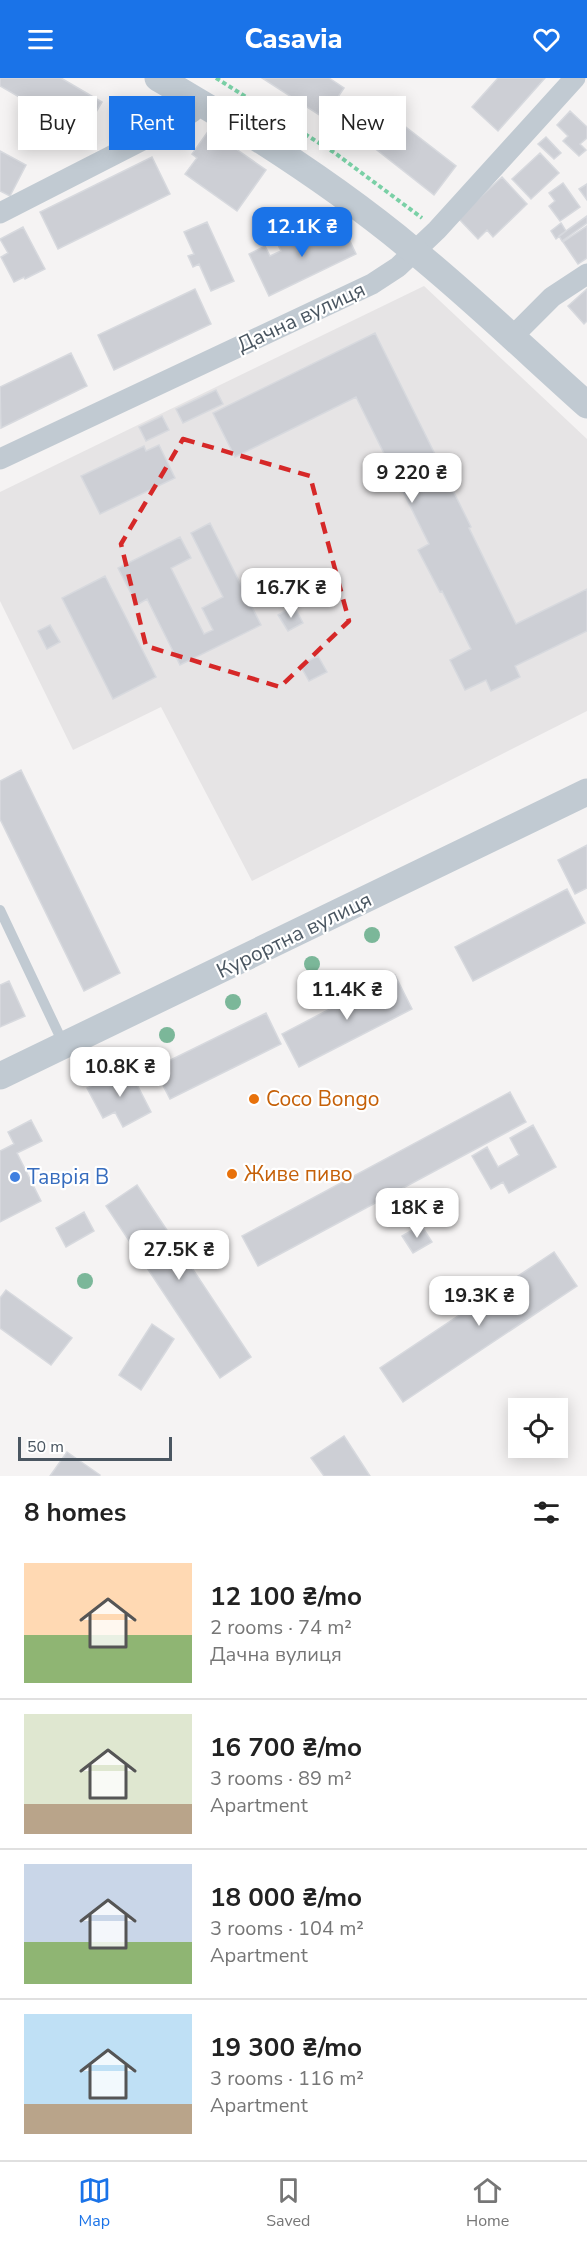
<!DOCTYPE html>
<meta charset="utf-8">
<style>
body{margin:0;font-family:"Nunito Sans",sans-serif;background:#f6f6f6;color:#222;height:100vh;display:flex;flex-direction:column;font-size:22px;white-space:nowrap}
*{box-sizing:border-box;margin:0}
p{font-size:20px;color:#767676}
.icon{flex:none;width:33px;height:33px;fill:none;stroke:currentColor;stroke-width:2;stroke-linecap:round;stroke-linejoin:round}
.map{position:relative;height:1398px;overflow:hidden}
.drawer{display:flex;flex-direction:column;background:#fff;flex:1}
.drawer>*{flex:none}
.top-card{position:absolute;left:18px;top:18px;width:552px;height:54px;display:flex;gap:12px}
.fabs{position:absolute;left:508px;top:1320px;display:grid;gap:12px}
.fabs a{display:grid;place-items:center;width:60px;height:60px;border-radius:0px;background:#fff;box-shadow:0 3px 15px #0003;font-size:30px}
.scale{position:absolute;left:18px;bottom:15px;width:154px;box-sizing:border-box;padding-left:6px;border:3px solid #4a5661;border-top:0;font-size:16px;line-height:21px;white-space:nowrap;color:#4a5661;-webkit-text-stroke:4px #fff;paint-order:stroke}
.price{position:absolute;translate:-50% -51px;padding:0 14px;border-radius:12px;background:#fff;color:#222;font-size:20px;line-height:39px;filter:drop-shadow(0 2px 3px #0008)}
.price::after{content:'';position:absolute;left:50%;top:36px;width:18px;height:14px;margin-left:-9px;background:inherit;clip-path:polygon(0 0,100% 0,50% 100%)}
.price.current{background:#1a73e8;color:#fff}
ul{padding:0;list-style:none}
li{display:flex;align-items:center;gap:18px;height:150px;padding:0 24px}
li+li{border-top:2px solid #e0e0e0}
li span{display:grid;place-items:center;flex:none;width:168px;height:120px;border-radius:0px;color:#555}
li>.icon{margin-inline-start:auto}
span .icon{width:72px;height:72px;fill:#fffc;stroke-width:1}
li b{font-size:26px}
h2{display:flex;justify-content:space-between;align-items:center;height:72px;padding:0 24px;font-size:26px}
.tag{padding:0 21px;border-radius:0px;background:#fff;box-shadow:0 3px 15px #0003;font-size:21px;line-height:54px}
.tag.current{background:#1a73e8;color:#fff}
header{display:flex;justify-content:space-between;align-items:center;height:78px;padding:0 24px;background:#1a73e8;color:#fff;font-size:27px;font-weight:800}
.tab-bar{display:flex;justify-content:space-around;align-items:center;height:84px;border-top:2px solid #e0e0e0;background:#fff;font-size:16px;color:#767676}
.tab-bar a{display:grid;justify-items:center;gap:3px}
.tab-bar .current{color:#1a73e8}
.map>svg:first-child{display:block}
</style>
<header><svg class="icon" aria-label="menu" viewBox="0 0 24 24"><path d="M4 6h16M4 12h16M4 18h16"/></svg>Casavia<svg class="icon" aria-label="heart" viewBox="0 0 24 24"><path d="M12 20l-8-8c-3-5 5-10 8-4 3-6 11-1 8 4z"/></svg></header>
<div class="map">
<svg width="587" height="1398" viewBox="0 0 587 1398">
<rect width="100%" height="100%" fill="#f5f3f3"/>
<path fill="#e6e4e5" d="M424,208l163,153v272l-335,170 -91,-174 -88,43 -73,-149v-109z"/>
<path fill="#cdcfd5" stroke="#d7d9de" stroke-width="1.5" d="M0,0h61l41,24 -19,32 -83,-48z
M262,0h67l15,10 -20,30z
M498,0h47l-47,53 -26,-24z
M380,29l76,59 -22,29 -76,-60z
M570,33l17,16v11l-7,6 6,6 -7,6 -16,-15 5,-5 -11,-11z
M209,52l57,40 -29,41 -52,-37 12,-16 -5,-4z
M546,59l15,16 -7,6 -16,-15z
M0,73l26,14 -16,31 -10,-5z
M540,75l19,20 -28,26 -19,-20z
M152,79l18,37 -112,55 -18,-37z
M502,99l25,27 -34,33 -6,-7 -9,9 -20,-21z
M563,105l17,24 -20,14 -11,-15 6,-5 -6,-8z
M587,106v16l-8,-11z
M587,138v7l-25,18 -3,-5z
M207,144l27,59 -23,10 -12,-27 -6,3 -5,-11 6,-2 -10,-22z
M341,144l15,32 -87,42 -20,-42 16,-8 5,10 11,-5 -5,-10 16,-8 4,10z
M561,145l5,8 -10,8 -5,-8z
M587,148v32l-9,6 -15,-22z
M23,149l22,42 -20,10 -1,-2 -10,5 -13,-25 7,-4 -8,-14z
M195,211l16,35 -97,46 -16,-35z
M587,211v32l-3,3 -16,-18z
M375,255l96,194 -2,1 47,96 71,-35v42l-72,35 5,11 -29,14 -5,-11 -21,10 -15,-30 21,-11 -29,-58 -2,1 -22,-42 11,-6 -73,-147 -121,60 -22,-44z
M71,275l16,33 -86,42 -1,-41z
M216,312l7,14 -40,19 -7,-14z
M162,338l7,14 -23,11 -7,-14z
M159,367l16,33 -75,36 -19,-38 63,-30 2,5z
M210,445l51,102 -81,40 -33,-66 -10,6 -19,-37 62,-31 11,21 -20,10 33,66 9,-4 -11,-22 21,-11 -32,-64z
M105,498l51,101 -43,22 -51,-101z
M294,528l9,17 -15,8 -10,-16z
M50,547l10,17 -13,7 -9,-18z
M318,578l9,16 -18,9 -9,-16z
M21,692l99,203 -36,18 -84,-172v-38z
M587,767v43l-12,6 -17,-34z
M567,811l18,34 -112,58 -18,-34z
M395,897l17,34 -113,58 -17,-33z
M9,903l16,35 -25,11v-42z
M266,935l15,31 -111,55 -16,-31z
M128,989l23,45 -28,15 -8,-15 -12,6 -16,-30z
M510,1014l16,30 -268,144 -16,-30z
M31,1042l11,21 -25,12 24,48 -41,21v-71l14,-7 -6,-12z
M533,1047l23,42 -47,26 -6,-11 -12,7 -19,-33 15,-9 11,20 21,-12 -9,-17z
M137,1107l114,172 -31,21 -114,-172z
M84,1134l10,19 -28,16 -10,-19z
M421,1147l11,17 -19,11 -11,-17z
M554,1174l23,34 -174,116 -23,-34z
M6,1212l66,48 -21,27 -51,-37v-30z
M152,1246l22,15 -33,51 -22,-15z
M344,1358l26,40h-46l-13,-18z
M67,1374l33,23 -1,1h-49z"/>
<g fill="none" stroke-linecap="round" stroke-linejoin="round">
<path stroke="#7ad0a6" stroke-width="4" stroke-dasharray="4.5 3" stroke-linecap="butt" d="M216,0l119,75 87,65"/>
<path stroke="#c1cad2" stroke-width="10" d="M0,832l64,135"/>
<path stroke="#c1cad2" stroke-width="21" d="M0,135l174,-89 18,-12 9,-9
M511,260l41,-41 35,-23
M0,381l372,-175 26,-17 39,-37 138,-152"/>
<path stroke="#c1cad2" stroke-width="27" d="M158,0c89,51 177,107 256,173 60,49 116,103 173,154
M0,998l587,-284"/>
</g>
<g fill="#7bb799">
<circle cx="372" cy="857" r="8"/>
<circle cx="312" cy="886" r="8"/>
<circle cx="233" cy="924" r="8"/>
<circle cx="167" cy="957" r="8"/>
<circle cx="85" cy="1203" r="8"/>
</g>
<path fill="none" stroke="#d62828" stroke-width="4.5" stroke-dasharray="12 8" stroke-linejoin="round" d="M183,361l127,37 39,145 -69,66 -134,-41 -25,-102z"/>
<g fill="#e8710a" stroke="#fff" stroke-width="2">
<circle cx="254" cy="1021" r="6"/>
<circle cx="232" cy="1096" r="6"/>
</g>
<circle fill="#3f7fe0" stroke="#fff" stroke-width="2" cx="15" cy="1099" r="6"/>
<g text-anchor="middle" dominant-baseline="central" stroke-width="4.5" stroke-linejoin="round" paint-order="stroke">
<g font-size="21" fill="#4a5661" stroke="#fff">
<text transform="translate(301 239) rotate(-25)">Дачна вулиця</text>
<text transform="translate(294 857) rotate(-26)">Курортна вулиця</text>
</g>
<g font-size="21" fill="#c56008" stroke="#fff" text-anchor="start">
<text x="266" y="1021">Coco Bongo</text>
<text x="244" y="1096">Живе пиво</text>
</g>
<g font-size="21" fill="#366cbe" stroke="#fff" text-anchor="start">
<text x="27" y="1099">Таврія В</text>
</g>
</g>
</svg>
<div class="fabs">
<a><svg class="icon" aria-label="locate" viewBox="0 0 24 24"><circle cx="12" cy="12" r="6"/><path d="M12 2v4M12 18v4M2 12h4M18 12h4"/></svg></a>
</div>
<div class="scale">50 m</div>
<b class="price current" style="left:302px;top:180px">12.1K ₴</b>
<b class="price" style="left:412px;top:426px">9 220 ₴</b>
<b class="price" style="left:291px;top:541px">16.7K ₴</b>
<b class="price" style="left:347px;top:943px">11.4K ₴</b>
<b class="price" style="left:120px;top:1020px">10.8K ₴</b>
<b class="price" style="left:417px;top:1161px">18K ₴</b>
<b class="price" style="left:179px;top:1203px">27.5K ₴</b>
<b class="price" style="left:479px;top:1249px">19.3K ₴</b>
<div class="top-card">
<a class="tag">Buy</a>
<a class="tag current">Rent</a>
<a class="tag">Filters</a>
<a class="tag">New</a>
</div>
</div>
<section class="drawer">
<h2>8 homes<svg class="icon" aria-label="filters" viewBox="0 0 24 24"><path d="M4 7h16M4 17h16"/><circle cx="9" cy="7" r="2"/><circle cx="15" cy="17" r="2"/></svg></h2>
<ul>
<li><span style="background:linear-gradient(#ffd9b3 60%,#8fb573 0)"><svg class="icon" aria-label="home" viewBox="0 0 24 24"><path d="M3 11l9-7 9 7M6 9v11h12V9"/></svg></span><div><b>12 100 ₴/mo</b><p>2 rooms · 74 m²</p><p>Дачна вулиця</p></div></li>
<li><span style="background:linear-gradient(#dfe7d0 75%,#b9a48a 0)"><svg class="icon" aria-label="home" viewBox="0 0 24 24"><path d="M3 11l9-7 9 7M6 9v11h12V9"/></svg></span><div><b>16 700 ₴/mo</b><p>3 rooms · 89 m²</p><p>Apartment</p></div></li>
<li><span style="background:linear-gradient(#c9d6e8 65%,#8fb573 0)"><svg class="icon" aria-label="home" viewBox="0 0 24 24"><path d="M3 11l9-7 9 7M6 9v11h12V9"/></svg></span><div><b>18 000 ₴/mo</b><p>3 rooms · 104 m²</p><p>Apartment</p></div></li>
<li><span style="background:linear-gradient(#bfe0f5 75%,#b9a48a 0)"><svg class="icon" aria-label="home" viewBox="0 0 24 24"><path d="M3 11l9-7 9 7M6 9v11h12V9"/></svg></span><div><b>19 300 ₴/mo</b><p>3 rooms · 116 m²</p><p>Apartment</p></div></li>
</ul>
</section>
<nav class="tab-bar">
<a class="current"><svg class="icon" aria-label="map" viewBox="0 0 24 24"><path d="M3 6l6-2 6 2 6-2v14l-6 2-6-2-6 2zM9 4v14M15 6v14"/></svg>Map</a>
<a><svg class="icon" aria-label="saved" viewBox="0 0 24 24"><path d="M7 4h10v16l-5-4-5 4z"/></svg>Saved</a>
<a><svg class="icon" aria-label="home" viewBox="0 0 24 24"><path d="M3 11l9-7 9 7M6 9v11h12V9"/></svg>Home</a>
</nav>
